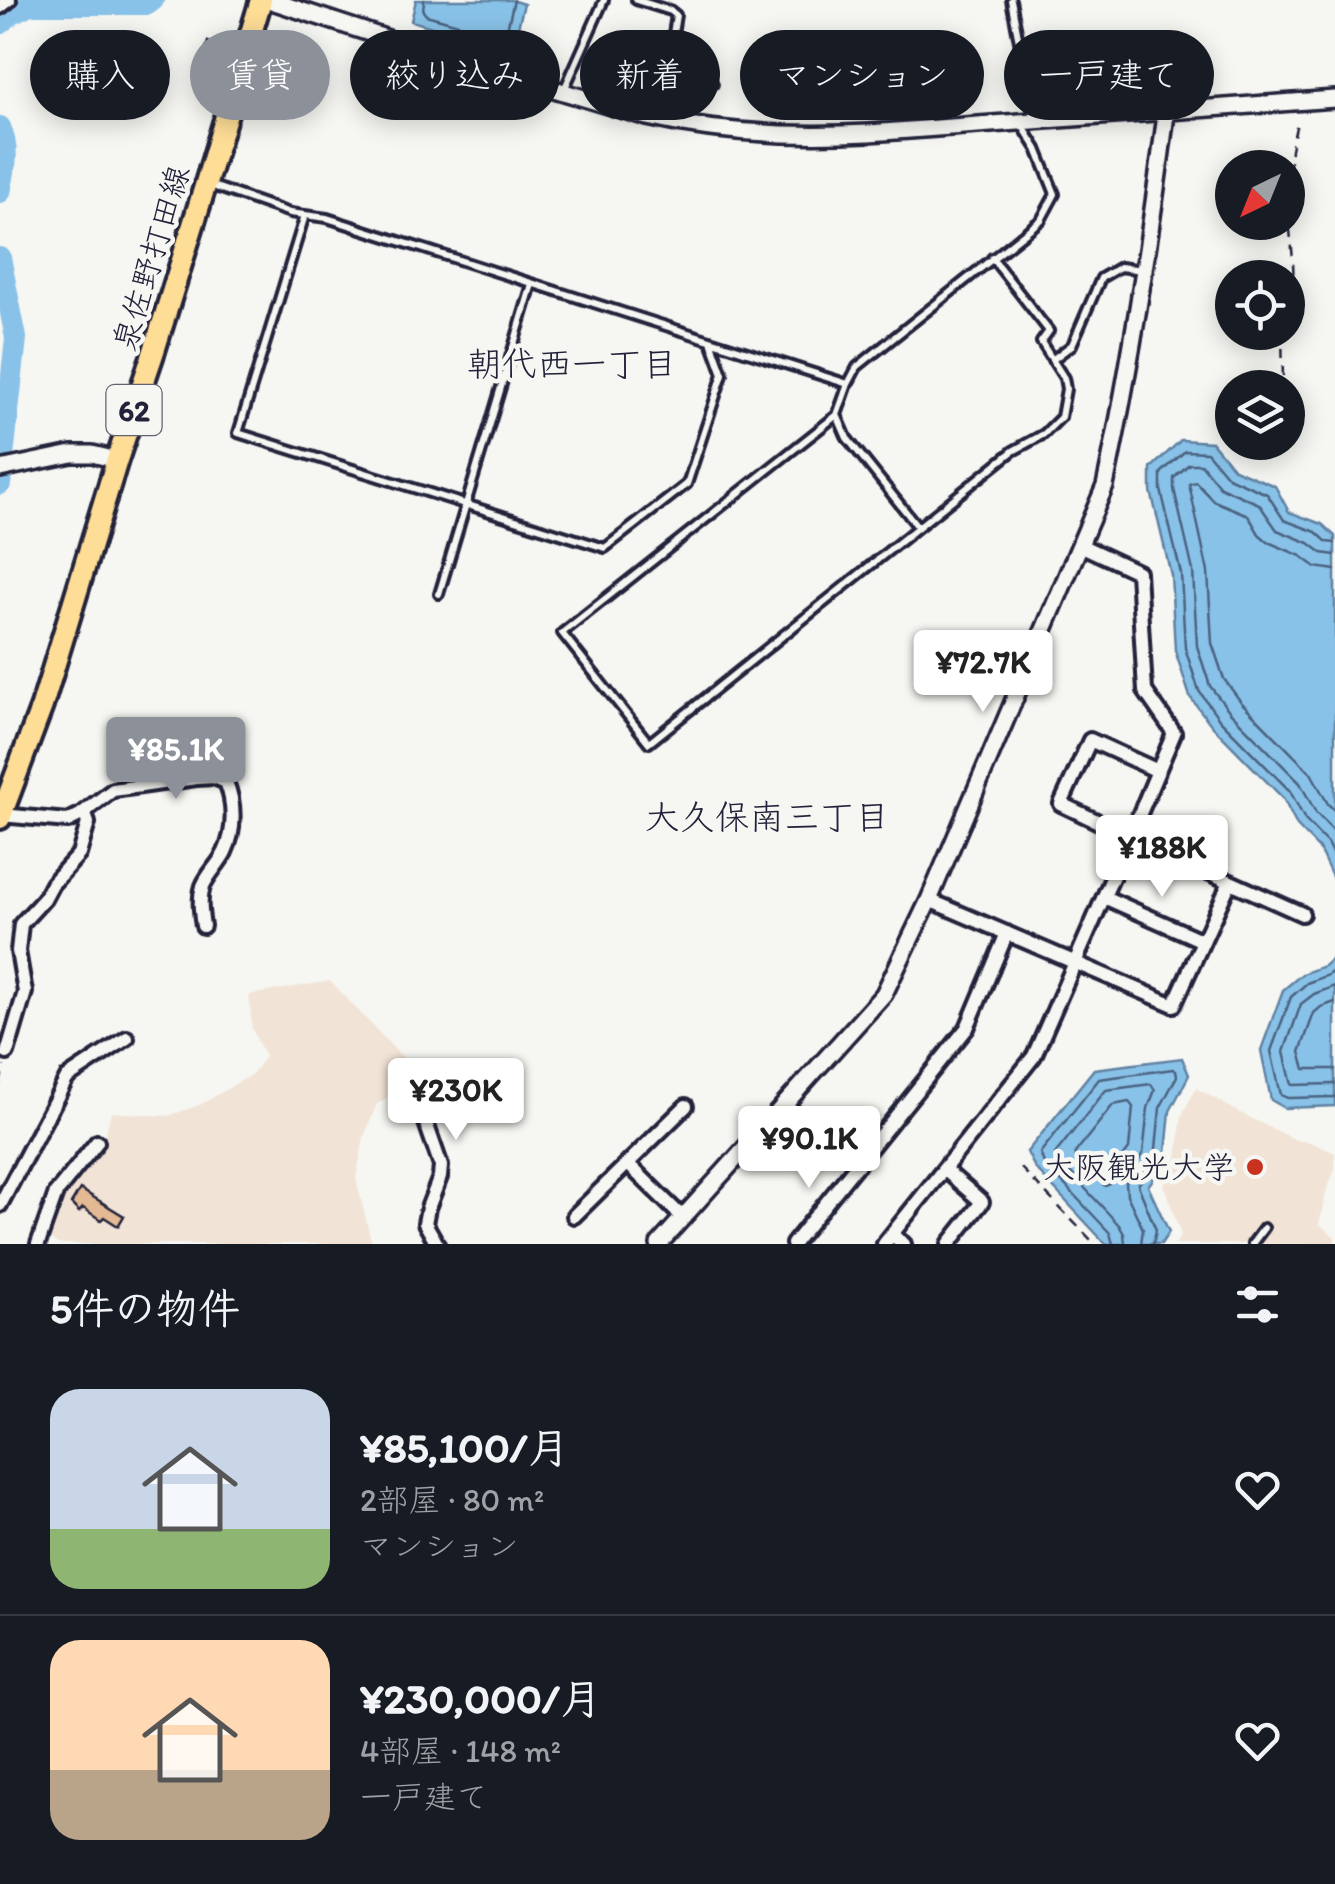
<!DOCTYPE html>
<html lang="ja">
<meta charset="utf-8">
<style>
body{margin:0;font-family:Itim,"Klee One",sans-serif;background:#242831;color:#f1f3f6;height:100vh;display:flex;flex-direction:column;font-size:38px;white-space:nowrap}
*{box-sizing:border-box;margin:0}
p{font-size:32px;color:#9ea1a6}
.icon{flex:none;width:55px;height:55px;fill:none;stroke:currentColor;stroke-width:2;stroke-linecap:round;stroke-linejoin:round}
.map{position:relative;height:1244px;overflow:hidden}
.sheet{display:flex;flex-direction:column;background:#171b24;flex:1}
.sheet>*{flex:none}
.banner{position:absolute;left:30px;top:30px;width:1275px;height:90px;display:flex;gap:20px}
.needle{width:65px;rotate:223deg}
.tools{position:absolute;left:1215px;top:150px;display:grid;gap:20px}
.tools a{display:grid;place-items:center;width:90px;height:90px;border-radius:50%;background:#171b24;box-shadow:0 5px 25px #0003;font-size:50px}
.price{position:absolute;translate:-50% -85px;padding:0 22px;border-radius:10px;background:#fff;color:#222;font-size:32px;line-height:65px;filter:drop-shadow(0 2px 5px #0008)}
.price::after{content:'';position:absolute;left:50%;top:60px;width:30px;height:22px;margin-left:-15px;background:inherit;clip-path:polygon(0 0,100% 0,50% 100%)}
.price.selected{background:#8c9099;color:#fff}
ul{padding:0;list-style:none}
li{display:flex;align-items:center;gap:30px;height:250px;padding:0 50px}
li+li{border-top:2px solid #363941}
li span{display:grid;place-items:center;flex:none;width:280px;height:200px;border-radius:30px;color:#555}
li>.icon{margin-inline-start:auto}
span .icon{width:120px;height:120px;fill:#fffc;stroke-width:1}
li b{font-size:42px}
h2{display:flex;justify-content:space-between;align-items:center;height:120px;padding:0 50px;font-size:42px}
.tag{padding:0 35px;border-radius:45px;background:#171b24;box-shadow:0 5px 25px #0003;font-size:35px;line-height:90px}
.tag.selected{background:#8c9099;color:#fff}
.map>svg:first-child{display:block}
</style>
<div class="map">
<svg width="1335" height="1244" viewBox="0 0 1335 1244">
<rect width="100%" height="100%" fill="#f6f6f2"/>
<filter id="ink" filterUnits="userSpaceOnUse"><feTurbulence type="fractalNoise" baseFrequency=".01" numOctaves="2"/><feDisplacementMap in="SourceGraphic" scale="20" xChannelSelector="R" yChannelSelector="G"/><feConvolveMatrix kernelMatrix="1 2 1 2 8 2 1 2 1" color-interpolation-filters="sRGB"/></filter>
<g filter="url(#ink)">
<path fill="#f1e4d6" d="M330,981l75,79 2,9 -7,21 -23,14 -13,33 -8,42 16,65h-314l-12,-8 27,-55 30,-38 8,-31 57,4 34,-12 50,-30 13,-17 -13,-28 -3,-34z
M1196,1088l46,26 54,26 14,2 25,11v16l-8,20 -8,35 16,13v7h-160l6,-9 -17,-51 12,-18 6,-51z"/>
<path fill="#89c2e8" stroke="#6082a3" stroke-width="2.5" d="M416,0h95l13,4 -12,46 -101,-29z
M1181,440l31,2 22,27 41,17 14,26 33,12 13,12v347l-16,-34 -22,-23 -14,-28 -71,-72 -22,-29 -15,-47 -4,-75 -20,-84v-23z
M1335,956v150l-50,2 -14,-8 -10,-50 22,-60 19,-16 22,-8z
M1182,1058l7,17 -19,36 -5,52 -17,23 21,46 -8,12h-55l-71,-76 -8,-16 67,-83z"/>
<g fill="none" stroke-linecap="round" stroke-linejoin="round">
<path stroke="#4b6280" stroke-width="2.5" d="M424,0l-1,11 3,4 75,21 5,-3 8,-33
M1335,543l-8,-1 -11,-10 -32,-12 -17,-26 -39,-17 -21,-25 -22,-1 -24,22v17l20,84 4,74 14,43 21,29 70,71 15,29 22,23 8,16
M1335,555l-13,-2 -13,-10 -32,-13 -18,-26 -39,-17 -19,-23h-12l-15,14v11l19,82 4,75 13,40 20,26 70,71 16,30 19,20
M1335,570l-19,-3 -15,-11 -33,-14 -9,-8 -11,-19 -34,-14 -18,-19 -7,2 19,88 4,71 12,36 17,23 70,71 17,31 7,7
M1335,969l-7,6 -21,8 -16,14 -20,54 10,44 7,3 47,-1
M1335,986l-21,8 -13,10 -17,48 8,33 43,-1
M1335,1002l-14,5 -7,6 -14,39 5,17h30
M1129,1102l4,5 -4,42 -13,18 -6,17 -5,2 -29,-28 -1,-5 38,-48z
M1113,1244l-3,-11 -66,-70 -4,-10 59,-74 74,-10 3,2 1,5 -17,32 -5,51 -17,26 18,45 -3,14
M1125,1244l-1,-10 -5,-9 -62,-67 -2,-4 51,-64 45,-6 4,6 -7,18 -5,46 -14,20 -3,9 1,12 16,34 -2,15"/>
<path stroke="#89c2e8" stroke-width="22" d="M0,24l12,-11 18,-9h118l5,-4
M0,127c10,24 5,41 0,65
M0,258l16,80 -16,146"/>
</g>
<path fill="#e4ba94" stroke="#22223b" stroke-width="2.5" d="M208,42l21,8 -10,32 -13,-4 2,-7 -8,-2z
M80,1189l44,27 -6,10 -14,-9 -3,3 -18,-12 -4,4 -8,-8z"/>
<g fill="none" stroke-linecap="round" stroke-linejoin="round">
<g stroke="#22223b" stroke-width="14">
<path id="service" d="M636,0l35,11 5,4 -4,25 3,10 38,34
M1011,0l23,119
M564,90l40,-90
M207,184l83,29 37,5 521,166 9,-17 184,-147 14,-26 -18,-45 -15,-24
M305,215l-67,218 367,115 82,-64 36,-110 -12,-33
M1052,360l20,-15 29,-67 19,-11 23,3
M848,384l-11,31 -275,218 87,110 364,-292 31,-17 17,-17 5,-28 -2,-11 -23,-36 8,-11 -57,-73
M837,415l10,23 71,89
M439,594l93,-310
M1252,1244l12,-16"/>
</g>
<g stroke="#22223b" stroke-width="20">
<path id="minor" d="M0,7l9,-7
M1080,545l58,27 7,119 29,42 -44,104 -69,-33 29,-64 68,31
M1,815l67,6 12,-6 33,-25 83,-12 18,-1 12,5c9,21 9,49 -1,70 -6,12 -17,22 -22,34 -4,13 -2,27 0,40
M1104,897l99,44
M929,900l245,105 56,-123
M7,1053l18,-61 -7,-41 3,-27 23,-25 8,-15 27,-30 9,-31 -4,-11
M407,1069l7,8 11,43 16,46 -1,11 -12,31 -3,15 12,21
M785,1105l73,60
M628,1164l54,53
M944,1169l38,33 -33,42
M0,1205l67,-127 60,-40
M574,1216l112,-110
M892,1235l12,9
M38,1244l18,-51 41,-51
M793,1244l174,-216 40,-95
M884,1244l150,-188 96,-219 172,77"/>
</g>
<g stroke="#22223b" stroke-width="22">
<path id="tertiary" d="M269,0l122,40 256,77c74,17 146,20 222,16l466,-34
M0,469l72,-15h20l25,6
M659,1244l225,-250 45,-94 176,-414c26,-121 44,-242 60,-364l-1,-10"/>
</g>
<g stroke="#22223b" stroke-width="28">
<path id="primary" d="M0,818l42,-112 75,-246 37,-109 52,-168 55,-183"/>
</g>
<path stroke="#22223b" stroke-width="2.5" stroke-dasharray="10 8" stroke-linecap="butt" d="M1288,189l3,-40 7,-31
M1288,210c2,30 11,70 0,99
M1272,388l4,-1 7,-7 -1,-48
M0,1084l4,-18
M1021,1168l74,76"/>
<use href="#service" stroke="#f6f6f2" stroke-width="6"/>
<use href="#minor" stroke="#f6f6f2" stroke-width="12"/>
<use href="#tertiary" stroke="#f6f6f2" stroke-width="15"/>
<use href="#primary" stroke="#fedd96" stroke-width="20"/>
</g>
</g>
<circle fill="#c8321e" stroke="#f6f6f2" stroke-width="4" cx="1255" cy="1167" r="10"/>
<g text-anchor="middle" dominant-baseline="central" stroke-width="9" stroke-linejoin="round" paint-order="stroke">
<rect fill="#f6f6f2" stroke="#626272" stroke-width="2.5" x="106.5" y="385" width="55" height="50" rx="8"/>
<g font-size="30" font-weight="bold" fill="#22223b">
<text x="134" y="410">62</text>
</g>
<g font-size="32" fill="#22223b" stroke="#f6f6f2">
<text transform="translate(151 258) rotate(-73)">泉佐野打田線</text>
</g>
<g font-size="32" fill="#22223b" stroke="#f6f6f2" text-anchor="end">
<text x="1235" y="1167">大阪観光大学</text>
</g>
<g font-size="35" fill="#22223b" stroke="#f6f6f2">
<text x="572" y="364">朝代西一丁目</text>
<text x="767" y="817">大久保南三丁目</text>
</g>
</g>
</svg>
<div class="tools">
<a><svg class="needle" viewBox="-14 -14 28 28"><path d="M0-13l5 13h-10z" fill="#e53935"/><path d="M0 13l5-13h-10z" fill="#9ea1a6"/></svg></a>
<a><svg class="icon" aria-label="locate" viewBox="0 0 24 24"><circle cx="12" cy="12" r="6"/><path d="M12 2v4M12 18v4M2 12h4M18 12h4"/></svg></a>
<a><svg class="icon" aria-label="layers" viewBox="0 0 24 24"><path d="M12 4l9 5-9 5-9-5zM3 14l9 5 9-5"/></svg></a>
</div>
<b class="price" style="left:983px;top:715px">¥72.7K</b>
<b class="price selected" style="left:176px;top:802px">¥85.1K</b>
<b class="price" style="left:1162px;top:900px">¥188K</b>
<b class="price" style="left:456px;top:1143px">¥230K</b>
<b class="price" style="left:809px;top:1191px">¥90.1K</b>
<div class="banner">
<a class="tag">購入</a>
<a class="tag selected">賃貸</a>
<a class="tag">絞り込み</a>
<a class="tag">新着</a>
<a class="tag">マンション</a>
<a class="tag">一戸建て</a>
</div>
</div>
<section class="sheet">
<h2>5件の物件<svg class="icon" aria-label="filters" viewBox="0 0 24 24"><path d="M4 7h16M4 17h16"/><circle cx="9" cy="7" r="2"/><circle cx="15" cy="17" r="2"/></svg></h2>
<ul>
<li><span style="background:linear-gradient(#c9d6e8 70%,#8fb573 0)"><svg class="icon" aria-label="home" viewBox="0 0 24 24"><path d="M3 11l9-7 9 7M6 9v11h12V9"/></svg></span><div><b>¥85,100/月</b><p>2部屋 · 80 m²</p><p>マンション</p></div><svg class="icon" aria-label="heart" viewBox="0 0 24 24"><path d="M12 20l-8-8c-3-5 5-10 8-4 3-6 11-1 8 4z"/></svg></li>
<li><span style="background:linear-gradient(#ffd9b3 65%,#b9a48a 0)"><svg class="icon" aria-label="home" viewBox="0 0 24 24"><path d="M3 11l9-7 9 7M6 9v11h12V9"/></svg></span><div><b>¥230,000/月</b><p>4部屋 · 148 m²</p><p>一戸建て</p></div><svg class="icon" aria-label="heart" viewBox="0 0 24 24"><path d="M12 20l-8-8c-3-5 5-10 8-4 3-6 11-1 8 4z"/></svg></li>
</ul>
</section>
